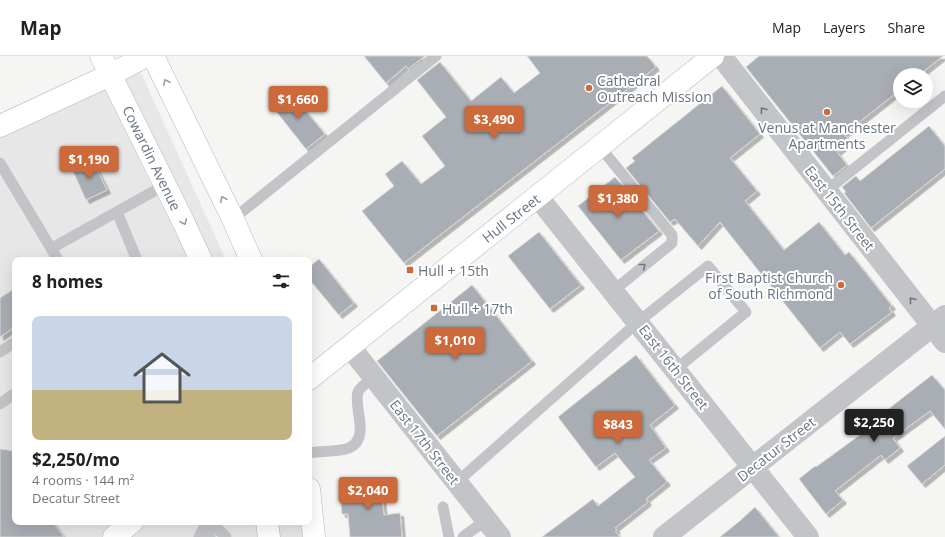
<!DOCTYPE html>
<meta charset="utf-8">
<style>
body{margin:0;font-family:"Open Sans",sans-serif;background:#f2f2f2;color:#202124;height:100vh;display:flex;flex-direction:column;font-size:15px;white-space:nowrap}
*{box-sizing:border-box;margin:0}
p{font-size:13px;color:#757577}
.icon{flex:none;width:22px;height:22px;fill:none;stroke:currentColor;stroke-width:2;stroke-linecap:round;stroke-linejoin:round}
.map{position:relative;flex:1;overflow:hidden}
.side{position:absolute;left:12px;top:201px;width:300px;height:268px;display:flex;flex-direction:column;background:#fff;border-radius:8px;box-shadow:0 4px 16px #0002}
.side>*{flex:none}
.buttons{position:absolute;left:893px;top:12px;display:grid;gap:8px}
.buttons a{display:grid;place-items:center;width:40px;height:40px;border-radius:50%;background:#fff;box-shadow:0 4px 16px #0002;font-size:20px}
.price{position:absolute;translate:-50% -34px;padding:0 9px;border-radius:4px;background:#cd6a3c;color:#fff;font-size:13px;line-height:26px;filter:drop-shadow(0 1px 2px #0008)}
.price::after{content:'';position:absolute;left:50%;top:24px;width:12px;height:9px;margin-left:-6px;background:inherit;clip-path:polygon(0 0,100% 0,50% 100%)}
.price.selected{background:#222;color:#fff}
ul{padding:0;list-style:none}
li{display:grid;align-content:center;gap:8px;height:212px;padding:0 20px}
li+li{border-top:1px solid #e0e0e0}
li span{display:grid;place-items:center;height:124px;border-radius:8px;color:#555}
li>.icon{margin-inline-start:auto}
span .icon{width:72px;height:72px;fill:#fffc;stroke-width:1}
li b{font-size:17px}
h2{display:flex;justify-content:space-between;align-items:center;height:48px;padding:0 20px;font-size:17px}
header{display:flex;align-items:center;gap:24px;box-sizing:border-box;height:56px;padding:0 20px;background:#fff;border-bottom:1px solid #e0e0e0}
header strong{font-size:19px}
nav{display:flex;gap:22px;margin-inline-start:auto;font-size:14px}
.map>svg:first-child{display:block}
</style>
<header>
<strong>Map</strong>
<nav><a>Map</a><a>Layers</a><a>Share</a></nav>
</header>
<div class="map">
<svg width="945" height="481" viewBox="0 0 945 481">
<defs>
<filter id="shadow"><feDropShadow dx="3.5" dy="3.5" stdDeviation="0" flood-color="#0004"/></filter>
</defs>
<rect width="100%" height="100%" fill="#f5f6f3"/>
<path fill="#e6e7e6" d="M138,10l88,194h-211v262h291l1,15h-307v-407z"/>
<path fill="#a8aeb4" stroke="#d7d7d5" filter="url(#shadow)" d="M364,0h61l-17,13 -2,-3 -20,17z
M527,0h120l9,11 -252,196 -42,-52 32,-25 -9,-12 17,-13 19,23 24,-18 -23,-30 24,-19 -29,-37 23,-18 31,39 30,-24 13,16 26,-20z
M759,0h184l-24,19h-19v15l-56,44 6,8 -13,10 10,13 -14,11 -87,-109z
M722,30l38,48 -30,24 27,33 -12,10 39,49 35,-28 26,33 4,-3 43,54 -3,2 3,4 -42,32 -10,-12 -20,16 -100,-126 -22,24 -23,-27 -5,3 -44,-54 9,-7 -3,-3z
M290,36l35,42 -19,15 -34,-43z
M929,70l16,20v23l-74,59 -27,-35 2,-1 -4,-5 14,-11 4,5z
M86,106l9,4 12,24 -21,10 -14,-31z
M615,121l44,54 -38,29 -43,-54z
M539,176l42,53 -31,24 -42,-53z
M319,203l35,44 -15,12 -30,-36v-12z
M472,229l60,76 -95,75 -60,-75z
M15,232v39l-15,10v-39z
M636,299l39,50 -25,20 16,23 -17,12 18,22 -21,17 2,3 -33,26 2,2 -2,1 5,6h-78l51,-38 5,7 37,-29 -20,-24 -19,14 -38,-50z
M932,319l13,15v39l-15,-18 -37,27 7,10 -15,12 -4,-5 -46,36 8,9 -17,14 -27,-35 16,-13 1,1 48,-35 -5,-6 15,-11 3,3z
M945,380v29l-23,19 -15,-18z
M0,393l15,2v71h38l11,15h-64z
M380,424l4,35 16,-2 2,24h-52l-2,-23h-6l-3,-29z
M755,451l24,30h-59l21,-17z"/>
<g fill="none" stroke-linecap="round" stroke-linejoin="round">
<g stroke="#b4b8bc" stroke-width="23">
<path id="secondary" d="M0,70l110,-51 36,-19"/>
</g>
<g stroke="#b3b6ba" stroke-width="23">
<path id="primary" d="M101,0l82,165 18,39
M153,0l80,163 18,41
M309,323l404,-323
M309,433l5,48
M267,466l2,15
M114,481l18,-15"/>
</g>
<path stroke="#c2c4c7" stroke-width="11" d="M600,91l72,88v8l-59,48
M0,107l58,97
M826,135l119,-95
M117,156l20,48
M233,163l203,-163
M52,192l113,-63
M0,296l15,-10
M0,348l15,-11
M309,397c11,-2 30,-1 40,-5 22,-10 4,-41 9,-56 3,-6 10,-10 16,-15
M457,426l181,-160 70,-56 38,46 -70,57
M443,451l6,30
M208,466l2,15
M211,466l15,15
M199,481l8,-15
M463,481l23,-17"/>
<path stroke="#c2c4c7" stroke-width="22" d="M721,0l224,286
M538,141l270,340
M350,291l150,190
M664,481l281,-221"/>
<use href="#secondary" stroke="#fff" stroke-width="22"/>
<use href="#primary" stroke="#fff" stroke-width="22"/>
</g>
<defs><path id="oneway-chevron" d="M-2-3.5L2.5 0L-2 3.5" fill="none" stroke-width="1.6" stroke-linecap="round" stroke-linejoin="round"/></defs>
<g stroke="#959da6">
<use href="#oneway-chevron" transform="translate(166 26) rotate(-116)"/>
<use href="#oneway-chevron" transform="translate(223 143) rotate(-116)"/>
<use href="#oneway-chevron" transform="translate(184 166) rotate(65)"/>
</g>
<g stroke="#6c7784">
<use href="#oneway-chevron" transform="translate(763 54) rotate(-128)"/>
<use href="#oneway-chevron" transform="translate(643 210) rotate(-39)"/>
<use href="#oneway-chevron" transform="translate(912 244) rotate(-128)"/>
</g>
<g fill="#cd6a3c" stroke="#fff" stroke-width="1.5">
<circle cx="589" cy="32" r="4"/>
<circle cx="827" cy="56" r="4"/>
<rect x="406" y="210" width="8" height="8" rx="2"/>
<circle cx="841" cy="229" r="4"/>
<rect x="430" y="248" width="8" height="8" rx="2"/>
</g>
<g text-anchor="middle" dominant-baseline="central" stroke-width="4" stroke-linejoin="round" paint-order="stroke">
<g font-size="14" fill="#687380" stroke="#fff" text-anchor="start">
<text x="597" y="24">Cathedral<tspan x="597" dy="16">Outreach Mission</tspan></text>
<text x="827" y="71" text-anchor="middle">Venus at Manchester<tspan x="827" dy="16">Apartments</tspan></text>
<text x="418" y="214">Hull + 15th</text>
<text x="833" y="221" text-anchor="end">First Baptist Church<tspan x="833" dy="16">of South Richmond</tspan></text>
<text x="442" y="252">Hull + 17th</text>
</g>
<g font-size="14" fill="#687380" stroke="#fff">
<text transform="translate(152 102) rotate(64)">Cowardin Avenue</text>
<text transform="translate(840 152) rotate(52)">East 15th Street</text>
<text transform="translate(511 162) rotate(-38)">Hull Street</text>
<text transform="translate(674 311) rotate(52)">East 16th Street</text>
<text transform="translate(425 386) rotate(52)">East 17th Street</text>
<text transform="translate(776 393) rotate(-38)">Decatur Street</text>
</g>
</g>
</svg>
<div class="buttons">
<a><svg class="icon" aria-label="layers" viewBox="0 0 24 24"><path d="M12 4l9 5-9 5-9-5zM3 14l9 5 9-5"/></svg></a>
</div>
<b class="price" style="left:298px;top:64px">$1,660</b>
<b class="price" style="left:494px;top:84px">$3,490</b>
<b class="price" style="left:89px;top:124px">$1,190</b>
<b class="price" style="left:618px;top:163px">$1,380</b>
<b class="price" style="left:455px;top:305px">$1,010</b>
<b class="price selected" style="left:874px;top:387px">$2,250</b>
<b class="price" style="left:618px;top:389px">$843</b>
<b class="price" style="left:368px;top:455px">$2,040</b>
<section class="side">
<h2>8 homes<svg class="icon" aria-label="filters" viewBox="0 0 24 24"><path d="M4 7h16M4 17h16"/><circle cx="9" cy="7" r="2"/><circle cx="15" cy="17" r="2"/></svg></h2>
<ul>
<li><span style="background:linear-gradient(#c9d6e8 60%,#c2b280 0)"><svg class="icon" aria-label="home" viewBox="0 0 24 24"><path d="M3 11l9-7 9 7M6 9v11h12V9"/></svg></span><div><b>$2,250/mo</b><p>4 rooms · 144 m²</p><p>Decatur Street</p></div></li>
</ul>
</section>
</div>
